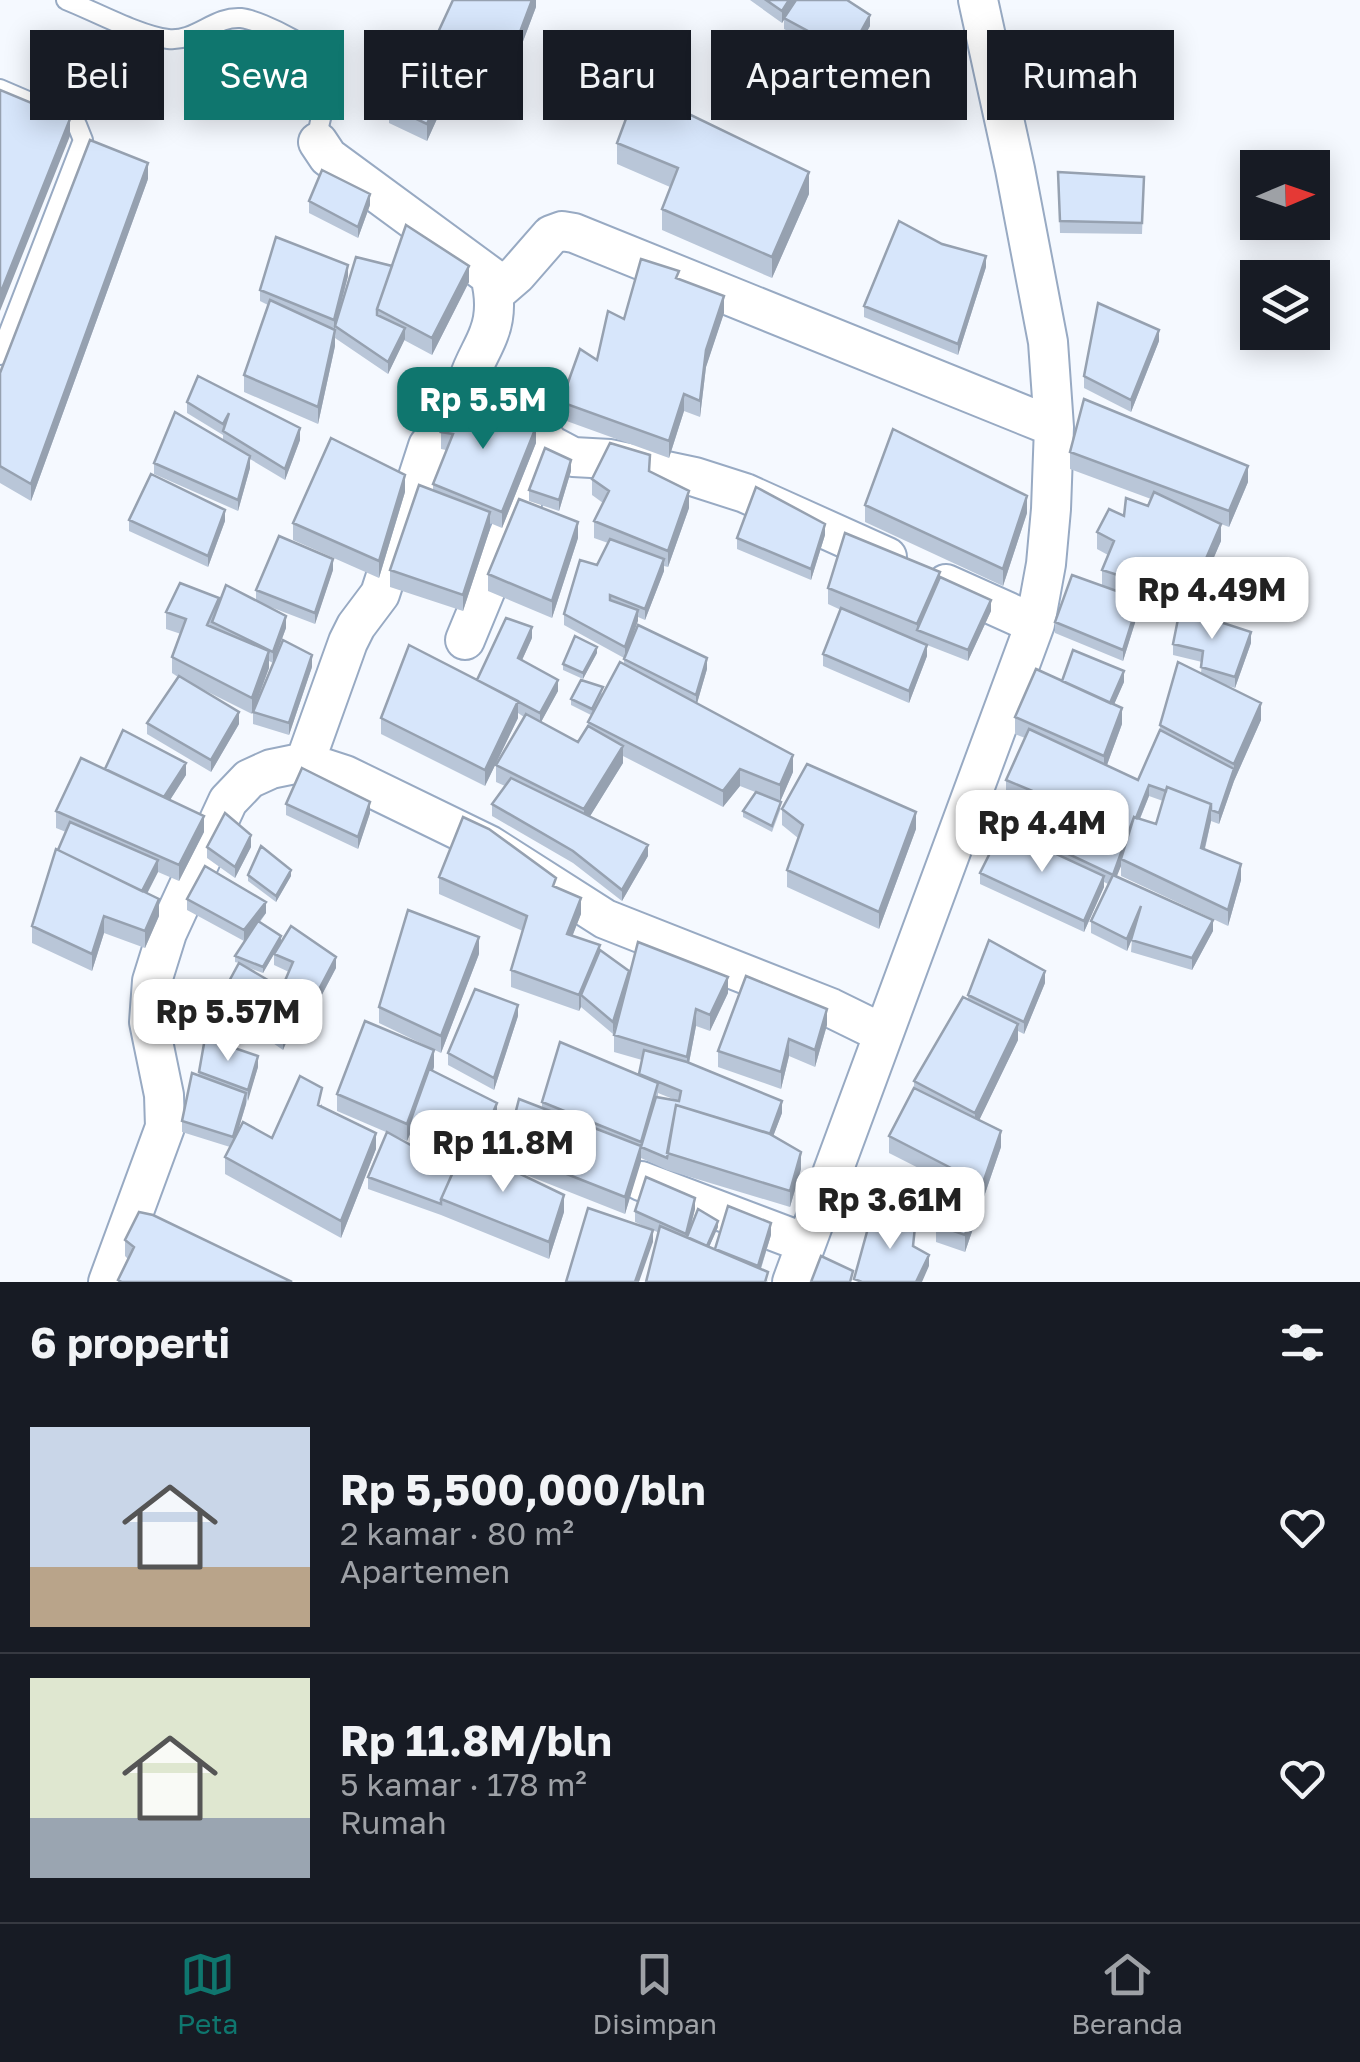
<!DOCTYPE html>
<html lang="id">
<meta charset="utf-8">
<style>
body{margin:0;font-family:"Golos Text",sans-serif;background:#242831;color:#f1f3f6;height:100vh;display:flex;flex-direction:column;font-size:38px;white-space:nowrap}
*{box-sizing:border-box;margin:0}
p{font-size:32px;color:#9ea1a6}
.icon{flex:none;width:55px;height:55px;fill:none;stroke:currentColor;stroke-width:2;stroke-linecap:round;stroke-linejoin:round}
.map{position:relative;height:1282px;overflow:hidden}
.panel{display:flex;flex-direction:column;background:#171b24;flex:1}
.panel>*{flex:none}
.banner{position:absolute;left:30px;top:30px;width:1300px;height:90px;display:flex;gap:20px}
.needle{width:65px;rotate:88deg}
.tools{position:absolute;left:1240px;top:150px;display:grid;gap:20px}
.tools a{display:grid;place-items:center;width:90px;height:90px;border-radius:0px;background:#171b24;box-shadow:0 5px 25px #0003;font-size:50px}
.price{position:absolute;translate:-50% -85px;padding:0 22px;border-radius:20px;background:#fff;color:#222;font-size:32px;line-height:65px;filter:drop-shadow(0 2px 5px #0008)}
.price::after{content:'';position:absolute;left:50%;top:60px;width:30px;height:22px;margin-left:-15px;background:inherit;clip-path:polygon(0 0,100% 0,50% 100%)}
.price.selected{background:#0f766e;color:#fff}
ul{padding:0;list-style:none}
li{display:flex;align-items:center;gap:30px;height:250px;padding:0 30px}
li+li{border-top:2px solid #363941}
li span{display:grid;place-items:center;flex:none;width:280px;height:200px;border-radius:0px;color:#555}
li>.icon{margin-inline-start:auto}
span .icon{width:120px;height:120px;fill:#fffc;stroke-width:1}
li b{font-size:42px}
h2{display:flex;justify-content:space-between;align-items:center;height:120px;padding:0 30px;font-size:42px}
.chip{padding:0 35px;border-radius:0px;background:#171b24;box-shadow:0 5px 25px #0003;font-size:35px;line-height:90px}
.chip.selected{background:#0f766e;color:#fff}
.tabs{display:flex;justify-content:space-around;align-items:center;height:140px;border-top:2px solid #363941;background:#171b24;font-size:28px;color:#9ea1a6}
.tabs a{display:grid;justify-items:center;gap:5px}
.tabs .selected{color:#0f766e}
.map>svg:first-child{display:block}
</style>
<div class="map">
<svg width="1360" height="1282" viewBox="0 0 1360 1282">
<rect width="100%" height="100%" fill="#f5f9ff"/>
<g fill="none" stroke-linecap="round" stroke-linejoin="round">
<g stroke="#98aac3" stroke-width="22">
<path id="service" d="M66,0c28,11 74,36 102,39 28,3 46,-23 73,-21 20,2 87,35 89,56 2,23 -14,44 -12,68
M0,89l70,30 7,6 6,15 -83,215"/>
</g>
<g stroke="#98aac3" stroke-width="42">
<path id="minor" d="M318,142l10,15 162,119c5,19 6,39 -1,57 -7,21 -29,48 -20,69l104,55 37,2 85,18 50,16 142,64
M495,293l22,-19 34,-39 11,-4 12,2 480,194
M946,584l89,40
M465,640l82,-199
M305,762l43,-120 8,-16 24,-32 48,-148 38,-50
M641,1181l164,62
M108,1282l57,-155 -1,-32 -15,-73 3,-41 15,-48 61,-132 21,-22 22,-10 34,-7 40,13 144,70 116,74 226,89 51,25
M792,1282l243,-658 11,-60 5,-55 3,-82 -6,-85 -33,-173 -37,-169"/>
</g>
<use href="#service" stroke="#fff" stroke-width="18"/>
<use href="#minor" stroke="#fff" stroke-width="38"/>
</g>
<path fill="#b9c6d8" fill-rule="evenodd" d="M536,0v7l-42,111 -48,-19 -19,42 -38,-18v-17l33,-39z
M750,0h46l74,26 -21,38 -65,-35v-9l-2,3z
M617,143l192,51 -37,84 -110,-48v-21l8,-22 -53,-23z
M1058,172l86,5 -2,57 -82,-1z
M148,179l-117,322 -31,-18v-110z
M309,201l61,4 -12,33 -49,-25z
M356,257l113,25 -37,73 -28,-15 -16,34 -53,-36v8l-17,78 -74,-32v-17l24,-70 -8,-4v-11l88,-14 -13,50z
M986,267l-28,88 -94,-38v-11z
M679,279l45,34 -18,54 -6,50 -16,-6 -15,47 -108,-39v-17l36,-42 27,-41z
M1159,341l-28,71 -47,-24v-12z
M187,402l113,38 -15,40 -35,-21v9l-12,43 -84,-37v-11l69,-22v-6l-36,-22z
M441,432l95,11 -34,85 -12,-5v6l-27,82 -73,-24v-17l43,-79v-7l13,-34 -5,-1z
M1070,452l178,30 -19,45 -8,-3v17l-31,71 61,31 -16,45 -9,-3 35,35 -27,61 -15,43 -8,-3 -6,28 36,31 -13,46 -107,-50v-10l-5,10 97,55 -21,39 -61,-18 1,-13 -5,12 -36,-18v-12l17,-37 -4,-2v5l-20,45 -104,-48v-11l50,-31v-6l15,-29 -39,-16v-11l19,-42 -10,-4v-17l47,-36 62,1 -10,22 8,20 -15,41 31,15 22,-49v-6l41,-52 1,-11 -29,-7v-11l6,-32 -41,-14 1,12 -16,51 -68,-28v-11l47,-36v-16l6,-15 -11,-6v-17l27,-16 24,-10 3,-7 -81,-30zM1149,796l14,5 -7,23 -16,-5z
M571,471l-12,40 -30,-10v-11z
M650,472l39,36 -21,59 -4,-1v5l-19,49 -7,-3 -8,27 77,25 -10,34 96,69 -13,30 -40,-16 -17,21 -100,-51v7l-33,53 58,40 -26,45 -49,-38 -81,-47v-12l13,-18 -9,-4v-17l28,-48 -6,-4v5l-33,68 -104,-52v-16l96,-38 55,-42 -10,22 36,31 -17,31 37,20 10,-15v-5l3,-7 -20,-10v-6l32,-6 21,-29v-6l-60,-33v-11l33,-49 11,-22 -14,-5v-17l9,-18 -11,-8v-16z
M405,492l-26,86 -86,-38v-17z
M865,505l162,8 -24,73 -138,-64z
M129,520l96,1 -17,46 -79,-36z
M825,535l-14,45 -74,-31v-11z
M578,538l-26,80 -64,-27v-17z
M333,570l-18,54 -55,-21 26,25 -13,35 -4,-2v7l-17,46 -58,-29 45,39 -28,48 -64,-38v-11l31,-46 -6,-4v-16l9,-23 -15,-5v-17l53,-9 37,-3v-10z
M940,577l51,34 -23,50 -41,-16v11l-18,47 -86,-37v-12l18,-44 -13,-6v-16z
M597,653l-14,26 -20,-9v-6z
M312,667l-23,68 -36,-11v-12z
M105,769l81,6 -16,25 34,32 -25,49 -21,-9 -11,22 12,22 -14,32 -41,-15 -12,38 -60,-28v-17l26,-76 8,-18 -10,-4v-17z
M286,804l84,9 -12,36 -72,-34z
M781,808l-9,24 -29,-15v-6z
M782,809l134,20 -37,100 -92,-42v-17l11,-32 -16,-13z
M207,847h44l-16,31 -28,-20z
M248,875l43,1 -15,26 -28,-21z
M439,877l117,11 25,26 -9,22 28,14 29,30 99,13 -18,38 -14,-5 -7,37 93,50 -9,23 28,33 -11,38 -123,-37 -26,-12 -16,56 -119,-47v-17l36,-42v-6l97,-27 3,-15 -28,-8v-17l8,-31 -9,30 -32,-27 -2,4 -68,-24v-17l12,-39 -84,-37zM658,1093l20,8 -20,-4z
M187,899l79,14 -6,9 21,20 55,26 -20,38 -16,-6v10l-17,40 -62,-43v-11l18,-33 -4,-1v-6l15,-22 -6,7 -57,-31zM274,954v11l15,7 -5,11v7l-45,-26 24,9z
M479,954l-38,99 -62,-30v-16z
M1045,983l-21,51 -6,-3v9l-39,80 22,27 -36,105 -29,-10v-17l14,-41 -61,-31v-17l25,-48v-7l54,-82v-4z
M518,1016l-24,74 -46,-25v-12z
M827,1025l-12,42 -26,-11 -8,33 -63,-22v-16z
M258,1067l-22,69 36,2 50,-34v3l54,42 -35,89 -116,-64v-17l5,-10 -48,-15v-11l17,-49z
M434,1067l-1,4 64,41 16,4 -10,39 -19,-9 -4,9 84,57 -15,47 -108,-44 -73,-26v-12l59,-23 4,-11 -21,-9 -3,7 -70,-30v-17z
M695,1209l-5,20 28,-2 -9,20 6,2 56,-14 -10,34 7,13 -133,-60v-11z
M125,1240l167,42h-174l10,-23 -3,-3z"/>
<path fill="#96a1b0" d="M532,0h4v7l-42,111v-17z
M789,0h7l-14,23v-12z
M870,15v11l-21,38v-11z
M446,82v17l-19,42v-17z
M70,119v17l-70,175v-17z
M148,163v16l-117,322v-17z
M809,172v22l-37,84v-21z
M370,194v11l-12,33v-11z
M986,256v11l-28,88v-11z
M348,265v11l-14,55v-11z
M469,266v16l-37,73v-17z
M724,296v17l-18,54 -6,50v-16l6,-51z
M405,328v11l-17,35v-12z
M335,330v16l-17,78v-17z
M1159,330v11l-28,71v-12z
M684,394v17l-15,47v-17z
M536,427v16l-34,85v-16z
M300,428v12l-15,40v-11z
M250,456v12l-12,43v-11z
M571,460v11l-12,40v-11z
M1248,466v16l-19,45v-16z
M405,475v17l-26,86v-17z
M689,491v17l-21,59v-16z
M1027,496v17l-24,73v-17z
M225,510v11l-17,46v-11z
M490,512v17l-27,82v-16z
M578,522v16l-26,80v-17z
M825,524v11l-14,45v-11z
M1221,524v17l-32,74v-17z
M333,559v11l-18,54v-11z
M664,559v12l-19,49v-11z
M940,572v17l-23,41v-6z
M1139,599v11l-16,51v-11z
M991,600v11l-23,50v-11z
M638,610v11l-13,37v-11z
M286,616v12l-13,35v-11z
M532,627v11l-14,31v-11z
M1251,632v11l-16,45v-11z
M927,645v11l-18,47v-12z
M597,647v6l-14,26v-6z
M269,651v17l-17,46v-16z
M312,655v12l-23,68v-12z
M707,658v11l-11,38v-12z
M1124,671v11l-15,34v-11z
M558,680v11l-18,33v-11z
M518,701v17l-33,68v-16z
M1261,703v17l-27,61 -15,43v-11l15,-44v-5z
M1122,708v16l-18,49v-17z
M239,712v12l-28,48v-12z
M623,746v17l-39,63v-17z
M793,755v17l-13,30v-17z
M186,763v12l-23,36v-12z
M740,769v17l-17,21v-16z
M1149,785v11l-26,64 -2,-1v7l-8,20v-11z
M370,802v11l-12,36v-12z
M1211,804v17l-10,43v-16z
M916,812v17l-37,100v-17z
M204,816v16l-25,49v-16z
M251,835v12l-16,31v-11z
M648,845v11l-26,45v-11z
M158,860v12l-18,35v-11z
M1241,864v16l-13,46v-16z
M291,870v6l-15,26v-6z
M1104,876v11l-20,45v-11z
M581,898v16l-14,36v-16z
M159,899v17l-14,32v-17z
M266,902v11l-22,28v-11z
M1141,906v11l-14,34v-12z
M104,916v17l-12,38v-17z
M1213,920v11l-21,39v-12z
M281,936v6l-18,31v-6z
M479,937v17l-38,99v-17z
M600,945v17l-19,33v12l-2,4v-16z
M336,957v11l-20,38v-11z
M629,971v11l-16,52v-12z
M1045,971v12l-21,51v-12z
M728,977v16l-18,38v-16z
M300,999v11l-17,40v-12z
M518,1005v11l-24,74v-12z
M696,1009v17l-9,47v-16z
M827,1009v16l-12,42v-17z
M1018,1024v16l-43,89v-16z
M789,1039v17l-8,33v-17z
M434,1050v17l-21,57 -3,-2v12l-3,7v-17z
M258,1056v11l-10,34v-11z
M246,1093v11l-13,44v-11z
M782,1101v12l-14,37v-11z
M497,1103v11l-13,26v6l-8,17v-11z
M1001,1131v16l-36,105v-17z
M376,1133v16l-35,89v-17z
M641,1146v16l-16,52v-17z
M801,1152v17l-11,38v-16z
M564,1195v17l-15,47v-17z
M695,1198v11l-8,31 -1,-6z
M718,1221v6l-12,27v-6z
M771,1223v12l-13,42v-11z
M653,1230v12l-14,40h-4z
M929,1255v11l-7,16h-6z"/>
<path fill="#d7e6fb" stroke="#96a1b0" stroke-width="2.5" d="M453,0h79l-38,101 -48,-19 -19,42 -38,-18 22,-44 11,5z
M766,0h23l-7,11z
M796,0h51l23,15 -21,38 -65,-35z
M637,89l172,83 -37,85 -110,-48 16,-41 -61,-25z
M0,90l70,29 -70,175z
M90,140l58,23 -117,321 -31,-18v-93z
M322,170l48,24 -12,33 -49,-26z
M1058,172l86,5 -2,46 -82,-2z
M899,221l43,23 44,12 -28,88 -94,-38z
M406,225l63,41 -37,72 -55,-29z
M276,237l72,28 -14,55 -74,-30z
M356,257l36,9 -15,43v6l28,13 -17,34 -53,-36z
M641,259l38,12 -3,7 48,18 -18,54 -6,51 -16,-7 -15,47 -108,-39 19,-53 17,11 11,-49 16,8z
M270,300l65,30 -17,77 -74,-32z
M1098,303l61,27 -28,70 -47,-24z
M198,376l102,52 -15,41 -62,-38 6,-18 -6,11 -36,-22z
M463,390l73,37 -34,85 -69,-28 20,-50 -12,-2z
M1084,399l164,67 -19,45 -159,-59z
M175,412l75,44 -12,44 -84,-37z
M893,429l134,67 -24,73 -138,-64z
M331,438l74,37 -26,86 -86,-38z
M610,443l40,12 -1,16 40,20 -21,60 -74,-30 15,-30 -17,-12z
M545,448l26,12 -12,40 -30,-10z
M151,474l74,36 -17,46 -79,-36z
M419,485l71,27 -27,83 -73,-25z
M756,487l69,37 -14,45 -74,-31z
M1154,492l67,32 -32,74 -87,-28 12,-29 -17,-9 12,-23 15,7 2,-18 22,8z
M519,499l59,23 -26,79 -64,-27z
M845,533l95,39 -23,52 -89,-36z
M279,536l54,23 -18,54 -59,-23z
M610,539l54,20 -19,50 -35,-14v5l28,10 -13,37 -61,-33 16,-54 17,5z
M1072,575l67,24 -16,51 -68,-28z
M940,577l51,23 -23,50 -51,-20z
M180,583l39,15 -12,27 62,26 -17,47 -80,-41 14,-38 -20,-7z
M226,585l60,31 -13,36 -61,-30z
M841,608l86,37 -18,46 -86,-37z
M1180,609l71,23 -16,45 -34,-10 2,-16 -30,-7z
M506,618l26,9 -14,31 40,22 -18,33 -63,-33z
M638,625l69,33 -11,37 -72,-36z
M575,636l22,11 -14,26 -20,-9z
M283,640l29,15 -23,68 -36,-11z
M409,645l109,56 -33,69 -104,-52z
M1073,650l51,21 -14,32 -48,-22z
M620,662l173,93 -13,30 -40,-16 -17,22 -135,-69z
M1178,662l83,41 -27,61 -74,-39z
M1036,669l86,39 -18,48 -89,-39z
M179,676l60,36 -28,48 -64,-37z
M581,680l22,7 -11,22 -21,-10z
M526,714l52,28 10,-16 35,20 -39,63 -88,-44z
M1029,729l109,51 22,-50 74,39 -15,44 -8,-3v-6l-44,-17 -1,4 -17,-6 -13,33 -2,-1 -21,58 -83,-39 19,-36 12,3 -55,-23z
M123,730l63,33 -22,34 -59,-28z
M81,758l123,58 -25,49 -123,-54z
M807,764l109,48 -37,100 -92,-42 16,-45 -21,-16z
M302,768l68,34 -12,35 -72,-33z
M511,778l137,67 -26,45 -49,-39 -81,-47z
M1167,787l44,17 -10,44 40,16 -13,46 -107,-51 13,-42 22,7z
M756,792l25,10 -9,24 -29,-15z
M225,813l26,22 -16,32 -28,-20z
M463,817l26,12 67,49 -3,8 28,12 -14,36 33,11 -21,50 -68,-25 16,-54 -88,-39z
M70,822l88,38 -16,31 -84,-41z
M1002,829l102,47 -20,45 -104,-48z
M261,846l30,24 -15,26 -28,-21z
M56,849l103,50 -14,32 -41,-15 -12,38 -60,-28z
M205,866l61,36 -22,28 -57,-31z
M1113,875l100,45 -21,38 -61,-18 10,-34 -14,33 -36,-18z
M408,910l71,27 -38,99 -62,-29z
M258,921l23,15 -18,31 -28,-11z
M291,926l45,31 -20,38 -32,-12 9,-21 -19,-8z
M989,940l56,31 -21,51 -56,-27z
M638,942l90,35 -18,38 -14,-6 -9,48 -73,-22z
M600,950l29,21 -16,51 -32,-27z
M239,963l61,36 -17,39 -62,-42z
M746,976l81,33 -12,41 -26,-11 -8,33 -63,-21z
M475,989l43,16 -24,73 -46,-25z
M963,997l55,27 -43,89 -61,-32z
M365,1021l69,29 -27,74 -70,-30z
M205,1038l53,18 -10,34 -49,-18z
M560,1042l98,41 -17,59 -99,-40z
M644,1050l43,12 95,39 -12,33 -94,-29 -9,53 -26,-11 15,-50 23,4 2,-10 -42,-17z
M429,1069l68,34 -21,49 -66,-30z
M192,1073l54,20 -13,44 -51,-16z
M300,1076l22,12 -4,17 58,28 -35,88 -116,-64 18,-35 29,16z
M914,1088l87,43 -36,104 -29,-10 19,-55 -66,-34z
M519,1099l122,47 -16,51 -119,-47z
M676,1105l92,28 33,19 -11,39 -123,-38z
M496,1112l17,4 -10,33 -19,-9z
M387,1132l40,22 6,-16 29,14 -21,47v5l-73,-27z
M464,1147l100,48 -15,47 -108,-43z
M646,1177l49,21 -9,36 -51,-23z
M728,1206l43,17 -13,43 -43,-17z
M588,1208l65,22 -18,52h-69z
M698,1209l20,12 -11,25 -20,-9z
M873,1210l42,17 -2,19 16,9 -13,27h-54l-8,-3z
M139,1212l14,3 139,67h-170l-4,-2 16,-33 -9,-7z
M660,1226l108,46 -3,10h-119z
M821,1256l32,15 -3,11h-39z"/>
</svg>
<div class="tools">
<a><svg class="needle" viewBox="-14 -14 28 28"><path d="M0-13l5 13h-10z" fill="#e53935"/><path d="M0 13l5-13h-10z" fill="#9ea1a6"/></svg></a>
<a><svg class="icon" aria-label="layers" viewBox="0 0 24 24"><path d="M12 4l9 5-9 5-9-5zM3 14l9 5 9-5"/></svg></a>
</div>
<b class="price selected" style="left:483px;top:452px">Rp 5.5M</b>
<b class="price" style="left:1212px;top:642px">Rp 4.49M</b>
<b class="price" style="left:1042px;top:875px">Rp 4.4M</b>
<b class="price" style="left:228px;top:1064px">Rp 5.57M</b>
<b class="price" style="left:503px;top:1195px">Rp 11.8M</b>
<b class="price" style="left:890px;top:1252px">Rp 3.61M</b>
<div class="banner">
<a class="chip">Beli</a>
<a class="chip selected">Sewa</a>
<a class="chip">Filter</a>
<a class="chip">Baru</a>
<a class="chip">Apartemen</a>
<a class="chip">Rumah</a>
</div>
</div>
<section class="panel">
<h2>6 properti<svg class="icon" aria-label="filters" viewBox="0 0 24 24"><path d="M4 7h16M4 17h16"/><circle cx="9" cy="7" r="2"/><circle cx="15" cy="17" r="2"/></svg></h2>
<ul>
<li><span style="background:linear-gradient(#c9d6e8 70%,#b9a48a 0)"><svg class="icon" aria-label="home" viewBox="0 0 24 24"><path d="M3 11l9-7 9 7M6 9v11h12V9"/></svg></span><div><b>Rp 5,500,000/bln</b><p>2 kamar · 80 m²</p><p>Apartemen</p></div><svg class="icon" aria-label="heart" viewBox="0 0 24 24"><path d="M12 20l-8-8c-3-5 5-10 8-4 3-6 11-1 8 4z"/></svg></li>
<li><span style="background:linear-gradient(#dfe7d0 70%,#9aa5b1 0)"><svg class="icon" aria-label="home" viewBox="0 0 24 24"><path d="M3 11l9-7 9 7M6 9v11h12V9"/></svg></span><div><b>Rp 11.8M/bln</b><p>5 kamar · 178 m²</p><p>Rumah</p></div><svg class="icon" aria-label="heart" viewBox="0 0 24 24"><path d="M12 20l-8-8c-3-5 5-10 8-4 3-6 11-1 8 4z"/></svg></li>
</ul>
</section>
<nav class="tabs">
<a class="selected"><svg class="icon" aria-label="map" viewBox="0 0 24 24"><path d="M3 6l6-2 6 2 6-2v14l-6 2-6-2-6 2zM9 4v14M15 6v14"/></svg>Peta</a>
<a><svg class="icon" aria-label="saved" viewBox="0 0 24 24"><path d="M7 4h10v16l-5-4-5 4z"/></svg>Disimpan</a>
<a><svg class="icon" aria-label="home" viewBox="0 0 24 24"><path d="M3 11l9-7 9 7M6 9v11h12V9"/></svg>Beranda</a>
</nav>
